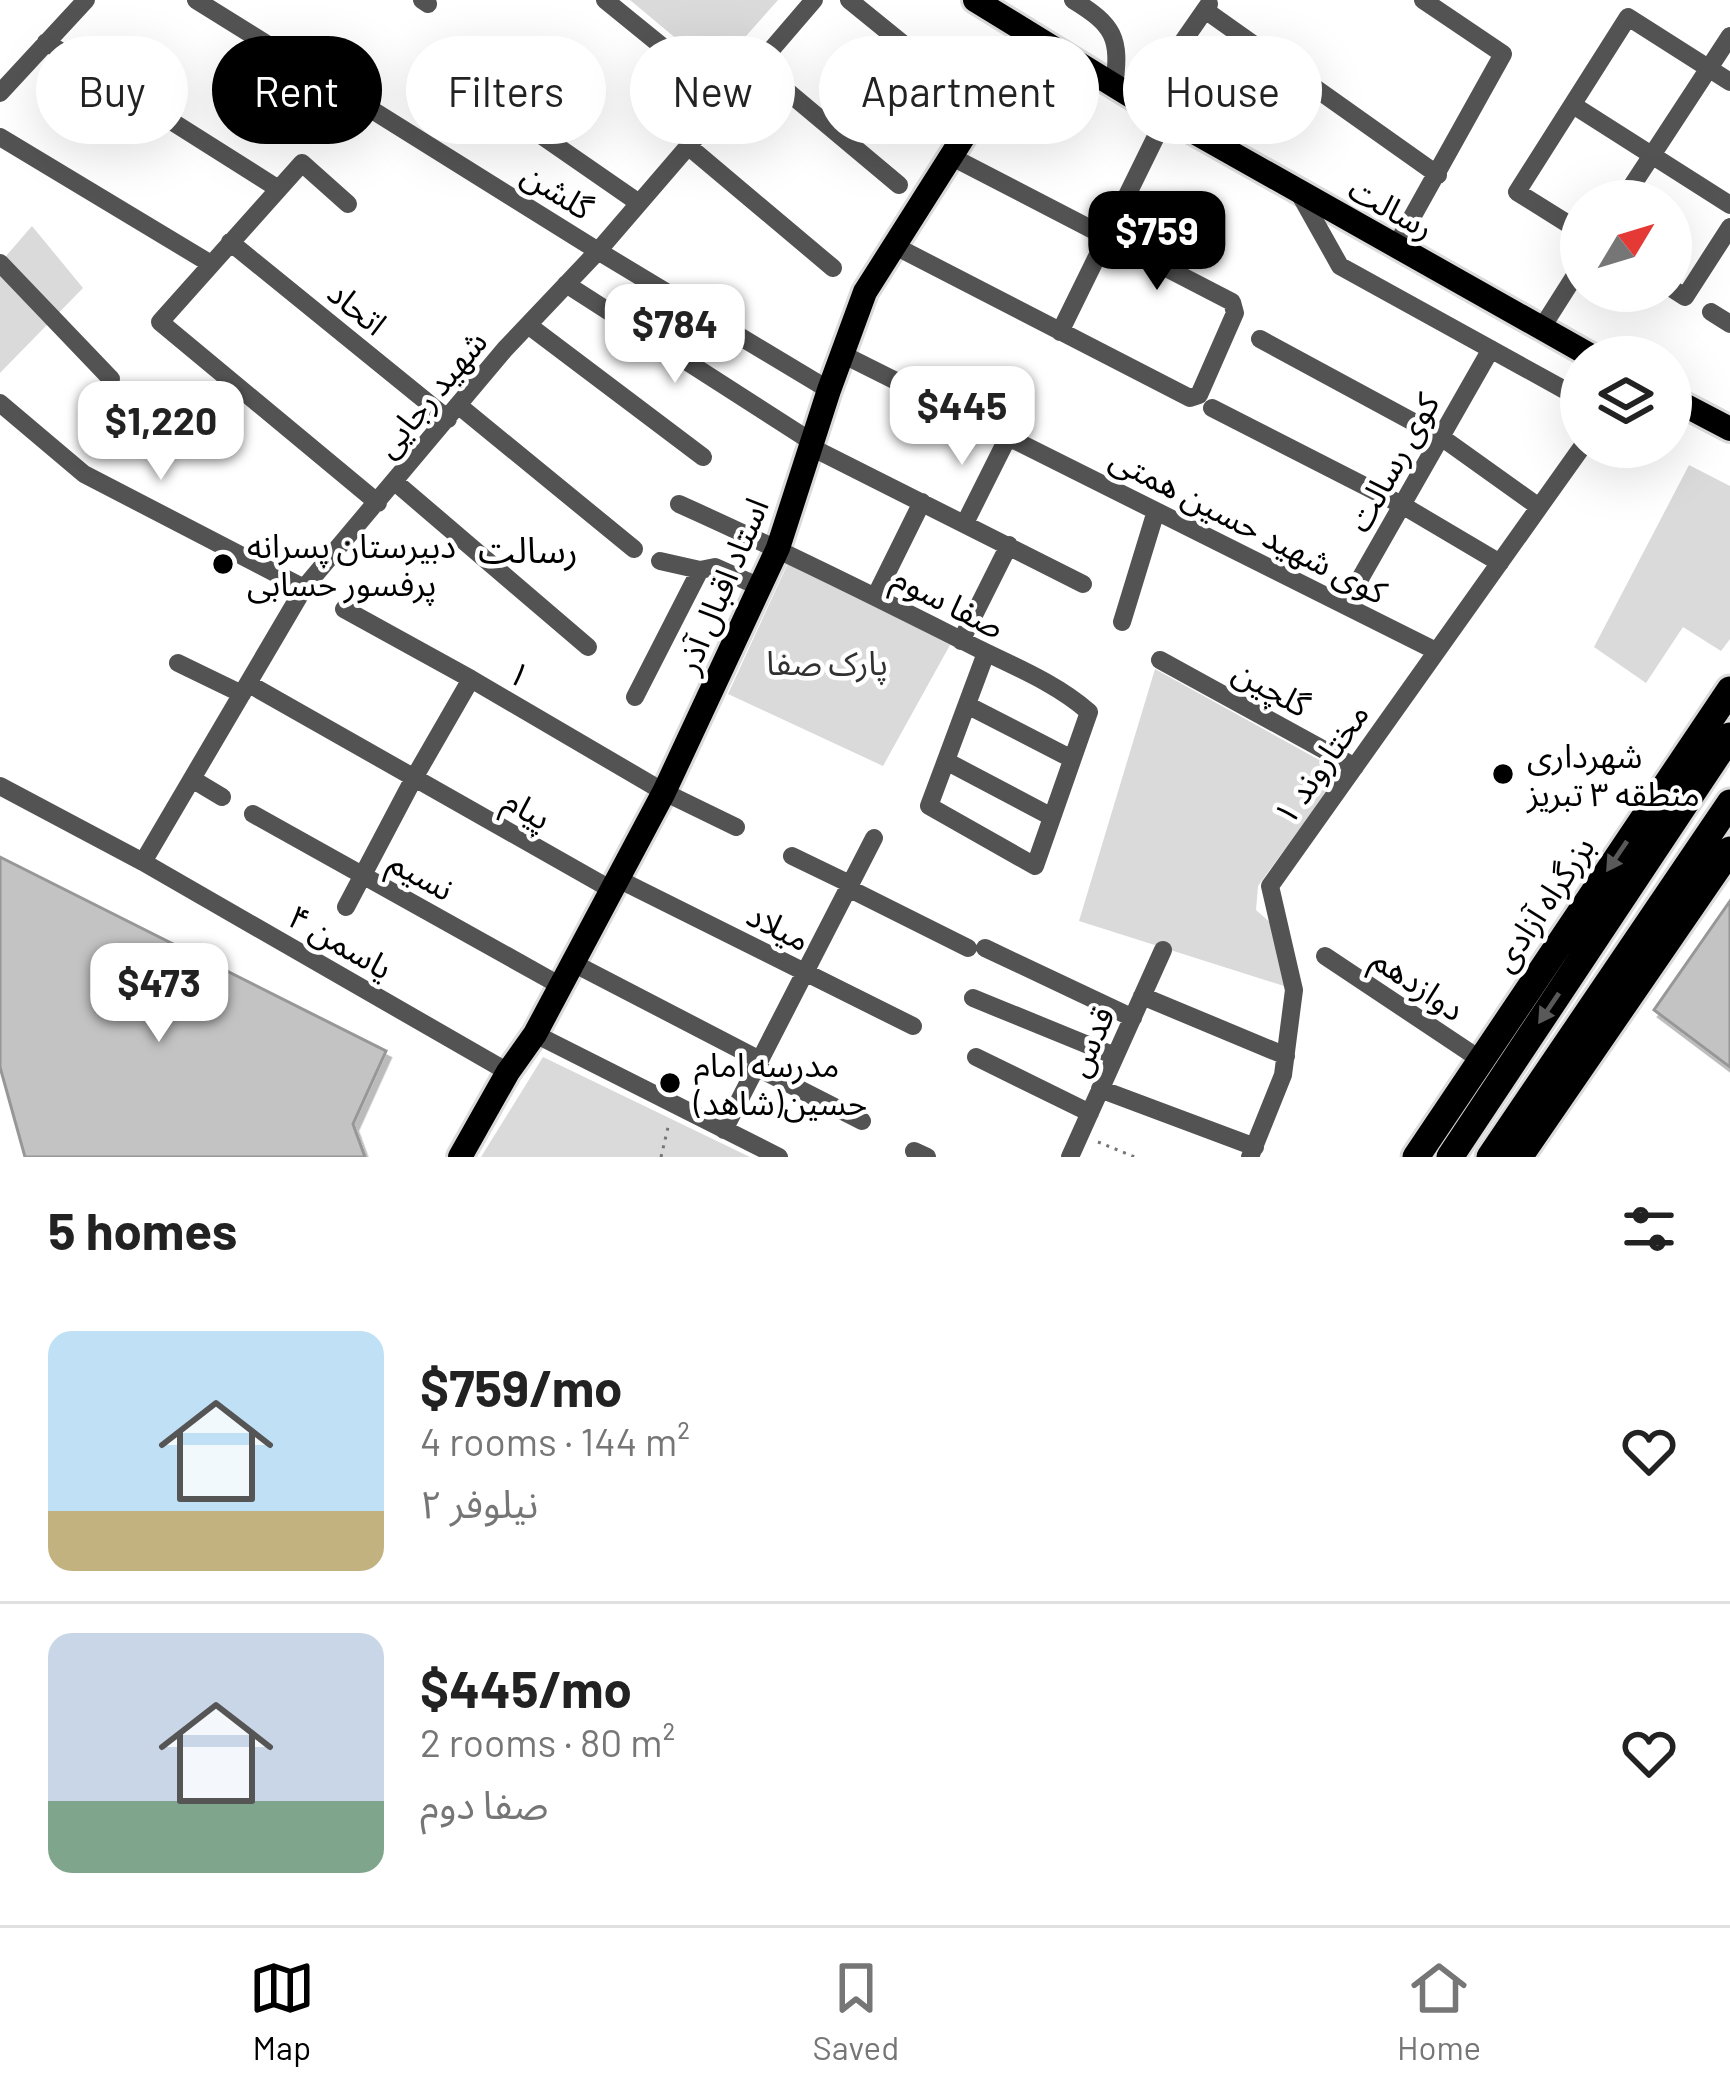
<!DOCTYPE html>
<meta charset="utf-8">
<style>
body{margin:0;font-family:Barlow,"Noto Sans Arabic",sans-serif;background:#f2f2f2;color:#222;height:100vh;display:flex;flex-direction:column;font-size:45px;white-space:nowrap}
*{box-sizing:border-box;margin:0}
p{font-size:39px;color:#767676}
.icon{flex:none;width:66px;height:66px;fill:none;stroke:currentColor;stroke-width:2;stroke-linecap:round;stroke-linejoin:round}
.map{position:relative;height:1157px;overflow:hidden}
.panel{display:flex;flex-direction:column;background:#fff;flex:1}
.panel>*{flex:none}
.guide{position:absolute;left:36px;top:36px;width:1659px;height:108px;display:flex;gap:24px}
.needle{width:78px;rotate:52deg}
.controls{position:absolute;left:1560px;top:180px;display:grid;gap:24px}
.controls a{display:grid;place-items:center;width:132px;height:132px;border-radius:50%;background:#fff;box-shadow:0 12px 48px #0002;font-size:60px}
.price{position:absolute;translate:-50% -102px;padding:0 27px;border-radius:24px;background:#fff;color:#222;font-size:39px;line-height:78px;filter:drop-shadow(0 3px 6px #0008)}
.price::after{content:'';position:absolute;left:50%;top:72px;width:36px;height:27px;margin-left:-18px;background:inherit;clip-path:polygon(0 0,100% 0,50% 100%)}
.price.selected{background:#000;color:#fff}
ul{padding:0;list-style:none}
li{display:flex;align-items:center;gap:36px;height:300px;padding:0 48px}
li+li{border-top:3px solid #e0e0e0}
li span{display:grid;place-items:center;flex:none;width:336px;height:240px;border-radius:24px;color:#555}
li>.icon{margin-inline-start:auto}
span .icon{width:144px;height:144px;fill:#fffc;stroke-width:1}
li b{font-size:51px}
h2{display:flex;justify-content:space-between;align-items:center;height:144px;padding:0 48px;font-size:51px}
.pill{padding:0 42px;border-radius:54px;background:#fff;box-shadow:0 12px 48px #0002;font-size:42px;line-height:108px}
.pill.selected{background:#000;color:#fff}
.tabs{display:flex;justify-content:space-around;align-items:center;height:168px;border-top:3px solid #e0e0e0;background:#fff;font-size:33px;color:#767676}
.tabs a{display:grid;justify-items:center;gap:6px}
.tabs .selected{color:#000}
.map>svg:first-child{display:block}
</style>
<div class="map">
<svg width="1730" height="1157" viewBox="0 0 1730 1157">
<defs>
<filter id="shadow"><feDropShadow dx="4.5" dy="7" stdDeviation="0" flood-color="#0004"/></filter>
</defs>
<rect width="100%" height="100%" fill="#fff"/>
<path fill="#dadada" d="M630,0h148l-63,71z
M32,226l51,62 -83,85v-110z
M1689,465l41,21v153l-9,12 -38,-24 -37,56 -52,-36z
M789,561l161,84 -67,121 -155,-72z
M1155,669l186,103 -83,114 -2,24 33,29 -5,47 -205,-65z
M543,1057l207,100h-269z"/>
<path fill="#c3c3c3" stroke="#979797" stroke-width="3" filter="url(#shadow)" d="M0,857l386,194 -33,73 12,33h-340l-25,-90z
M1730,901v166l-76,-57z"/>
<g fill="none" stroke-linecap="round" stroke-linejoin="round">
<g stroke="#dbdbdb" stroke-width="30">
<path id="major" d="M975,0l166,102 452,255
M1671,398l59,31
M460,1157l48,-85 27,-38 129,-242 114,-244 51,-158 36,-98 163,-257"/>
</g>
<g stroke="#dbdbdb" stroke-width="33">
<path id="highway" d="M1416,1157l314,-467
M1450,1157l280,-421
M1490,1157l240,-354
M1519,1157l211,-307"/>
</g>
<path stroke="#757575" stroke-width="3" stroke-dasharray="3 6" stroke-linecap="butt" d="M1098,1142l37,15
M661,1157l8,-34"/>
<path stroke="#535353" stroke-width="18" d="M196,0l402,251 231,139
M422,0l6,4
M605,0l123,100
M849,0l133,108
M1073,0c41,25 48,38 41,86
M1205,10l233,165
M46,42l231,146
M757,66l142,119
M0,93l86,-93
M480,93l159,110
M1141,102l68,-98
M1573,105l157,100
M0,137l211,127
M688,146l145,122
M1299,193l41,73 241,133
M1622,201l108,-165
M348,204l-46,-41 -142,159 218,181
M1581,232l-64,-40 111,-175 102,65
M230,242l218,177
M895,246l295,152 9,-3 36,-82 -3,-11 -282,-146
M1396,246l107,-192 -80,-54
M0,263l111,116
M566,284l246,158
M1671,288l14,9 45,-70
M1711,312l19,12
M528,325l175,132
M1541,329l40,-63
M1060,332l106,-216
M1260,339l181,98 98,70
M842,354l594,297
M0,403l84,71 220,114
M458,405l176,144
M1212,408l190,97 98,58
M811,447l272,137
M395,482l193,165
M679,504c96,43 189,89 282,136 42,22 92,40 128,72l-54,154 -106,-60 57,-153
M965,523l43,-86
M660,561l40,9 15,-3 45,20
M875,597l47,-95
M1345,605l146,-256
M344,609l127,70 193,113 72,35
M1122,622l34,-111
M961,641l48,-96
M1160,660l195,107
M178,663l64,31
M249,684l363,206
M635,697l65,-127
M967,705l105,54
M946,761l106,56
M192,779l30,18
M0,786l143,76 365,210
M253,814l308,172
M792,856l58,28
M143,862l161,-274 201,-239 93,-98 216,-251
M618,879l295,147
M848,888l120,60
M346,907l68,-129 57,-99
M985,948l148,70
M1325,956l156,104
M573,963l187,97
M1142,996l144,60
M973,998l142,58
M535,1034l244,123
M976,1057l114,56
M756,1067l106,54
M1100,1089l155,58
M724,1130l150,-292
M914,1151l13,6
M1070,1157l93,-207
M1250,1157l33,-82 11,-85 -24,-104 312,-439"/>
<use href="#major" stroke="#000" stroke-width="24"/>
<use href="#highway" stroke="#000" stroke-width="27"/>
</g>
<defs><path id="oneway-solid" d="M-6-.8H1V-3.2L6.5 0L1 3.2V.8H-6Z" transform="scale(3)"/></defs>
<g fill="#595959">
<use href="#oneway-solid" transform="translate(1617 856) rotate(124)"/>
<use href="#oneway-solid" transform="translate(1549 1008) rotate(124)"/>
</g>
<g fill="#000" stroke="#fff" stroke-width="4.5">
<circle cx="223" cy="564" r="12"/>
<circle cx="1503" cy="774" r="12"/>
<circle cx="670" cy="1083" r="12"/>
</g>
<g text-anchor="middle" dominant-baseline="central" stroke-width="9" stroke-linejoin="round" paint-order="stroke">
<g font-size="33" fill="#000" stroke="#fff">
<text transform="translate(558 190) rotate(32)">گلشن</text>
<text transform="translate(1392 207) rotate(29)">رسالت</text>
<text transform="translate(358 307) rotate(39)">اتحاد</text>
<text transform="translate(430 393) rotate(-50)">شهید رجایی</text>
<text transform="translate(1392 462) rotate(-61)">کوی رسالت</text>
<text transform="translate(1249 524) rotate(27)">کوی شهید حسین همتی</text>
<text transform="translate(721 585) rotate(-67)">استاد اقبال آذر</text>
<text transform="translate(949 601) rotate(27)">صفا سوم</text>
<text transform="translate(520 673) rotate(30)">۱</text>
<text transform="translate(1272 687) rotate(29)">گلچین</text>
<text transform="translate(1320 763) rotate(-55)">مختاروند ۱</text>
<text transform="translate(528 808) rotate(30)">پیام</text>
<text transform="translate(422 874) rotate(29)">نسیم</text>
<text transform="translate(1542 903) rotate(-56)">بزرگراه آزادی</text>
<text transform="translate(779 926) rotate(27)">میلاد</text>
<text transform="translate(341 941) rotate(30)">یاسمن ۴</text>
<text transform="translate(1419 983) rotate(34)">دوازدهم</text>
<text transform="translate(1089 1041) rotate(-66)">قدس</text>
</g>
<g font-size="33" fill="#000" stroke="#fff" text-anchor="start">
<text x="247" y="545">دبیرستان پسرانه<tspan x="247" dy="38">پرفسور حسابی</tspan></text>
<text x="1527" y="755">شهرداری<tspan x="1527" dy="38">منطقه ۳ تبریز</tspan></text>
<text x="694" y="1064">مدرسه امام<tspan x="694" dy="38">حسین(شاهد)</tspan></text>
</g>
<g font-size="33" fill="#313131" stroke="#fff">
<text x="827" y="662">پارک صفا</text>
</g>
<g font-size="36" fill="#000" stroke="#fff">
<text x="528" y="548">رسالت</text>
</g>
</g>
</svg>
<div class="controls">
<a><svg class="needle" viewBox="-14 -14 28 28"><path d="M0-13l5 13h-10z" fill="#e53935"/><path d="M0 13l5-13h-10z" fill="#767676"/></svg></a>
<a><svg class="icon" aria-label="layers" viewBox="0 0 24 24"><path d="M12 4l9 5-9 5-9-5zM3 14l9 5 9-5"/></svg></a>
</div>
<b class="price selected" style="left:1157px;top:293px">$759</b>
<b class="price" style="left:675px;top:386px">$784</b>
<b class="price" style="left:962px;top:468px">$445</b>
<b class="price" style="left:161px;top:483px">$1,220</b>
<b class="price" style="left:159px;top:1045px">$473</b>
<div class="guide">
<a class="pill">Buy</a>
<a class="pill selected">Rent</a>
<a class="pill">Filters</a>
<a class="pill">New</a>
<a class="pill">Apartment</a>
<a class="pill">House</a>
</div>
</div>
<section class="panel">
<h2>5 homes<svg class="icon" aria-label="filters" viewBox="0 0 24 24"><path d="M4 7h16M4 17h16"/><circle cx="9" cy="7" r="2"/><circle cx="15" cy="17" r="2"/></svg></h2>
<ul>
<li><span style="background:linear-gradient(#bfe0f5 75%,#c2b280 0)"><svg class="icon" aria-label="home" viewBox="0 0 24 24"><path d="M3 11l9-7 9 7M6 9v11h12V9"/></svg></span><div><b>$759/mo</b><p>4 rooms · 144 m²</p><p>نیلوفر ۲</p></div><svg class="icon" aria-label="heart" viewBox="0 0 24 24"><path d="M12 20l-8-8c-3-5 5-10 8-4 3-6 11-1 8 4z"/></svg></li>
<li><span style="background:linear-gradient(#c9d6e8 70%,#7fa58c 0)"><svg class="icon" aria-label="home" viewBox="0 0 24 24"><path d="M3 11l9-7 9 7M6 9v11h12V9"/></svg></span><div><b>$445/mo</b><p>2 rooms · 80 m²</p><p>صفا دوم</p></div><svg class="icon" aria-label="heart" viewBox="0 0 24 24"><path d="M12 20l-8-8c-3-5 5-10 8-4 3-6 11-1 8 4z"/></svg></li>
</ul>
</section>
<nav class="tabs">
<a class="selected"><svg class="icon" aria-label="map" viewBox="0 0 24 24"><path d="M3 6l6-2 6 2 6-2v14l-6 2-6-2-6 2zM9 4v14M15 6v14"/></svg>Map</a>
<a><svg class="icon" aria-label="saved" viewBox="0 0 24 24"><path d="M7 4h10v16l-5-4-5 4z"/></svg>Saved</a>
<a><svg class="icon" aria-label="home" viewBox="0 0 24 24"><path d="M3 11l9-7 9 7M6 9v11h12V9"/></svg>Home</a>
</nav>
